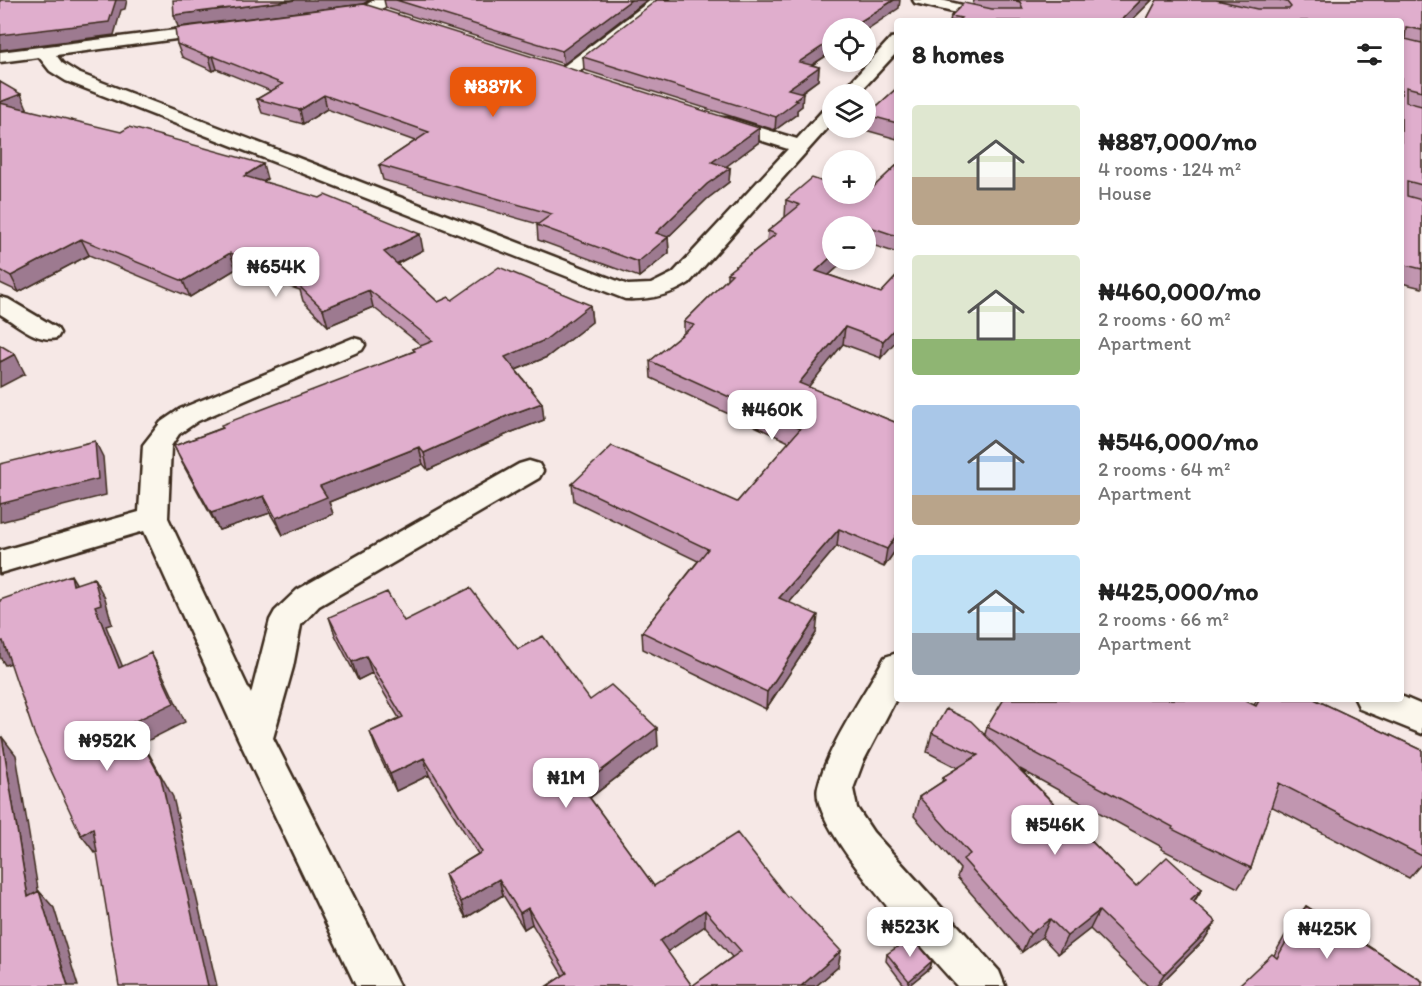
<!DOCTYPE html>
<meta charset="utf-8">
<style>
body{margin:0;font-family:Itim,sans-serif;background:#f6f6f6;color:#222;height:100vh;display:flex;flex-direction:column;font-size:22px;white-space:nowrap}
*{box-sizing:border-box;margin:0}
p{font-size:20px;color:#767676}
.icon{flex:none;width:33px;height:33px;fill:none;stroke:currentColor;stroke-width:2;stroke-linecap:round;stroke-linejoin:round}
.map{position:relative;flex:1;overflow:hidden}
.drawer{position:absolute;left:894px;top:18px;width:510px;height:684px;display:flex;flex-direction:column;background:#fff;border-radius:6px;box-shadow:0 3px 9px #0003}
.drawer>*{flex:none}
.tools{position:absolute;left:822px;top:18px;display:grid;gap:12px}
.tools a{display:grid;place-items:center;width:54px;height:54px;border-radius:50%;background:#fff;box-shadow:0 3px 9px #0003;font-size:30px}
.price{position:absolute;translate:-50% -51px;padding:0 14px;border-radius:12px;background:#fff;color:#222;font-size:20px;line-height:39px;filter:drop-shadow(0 2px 3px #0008)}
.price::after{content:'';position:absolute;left:50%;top:36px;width:18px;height:14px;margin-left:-9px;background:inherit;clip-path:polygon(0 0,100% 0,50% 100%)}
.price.on{background:#ea580c;color:#fff}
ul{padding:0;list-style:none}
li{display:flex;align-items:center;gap:18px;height:150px;padding:0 18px}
li span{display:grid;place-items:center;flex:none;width:168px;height:120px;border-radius:6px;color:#555}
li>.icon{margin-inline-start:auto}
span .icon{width:72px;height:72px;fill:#fffc;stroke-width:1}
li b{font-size:26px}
h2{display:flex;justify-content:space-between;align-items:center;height:72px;padding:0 18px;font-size:26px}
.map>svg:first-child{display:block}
</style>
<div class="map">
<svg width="1422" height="986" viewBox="0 0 1422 986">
<rect width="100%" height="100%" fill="#f6e8e6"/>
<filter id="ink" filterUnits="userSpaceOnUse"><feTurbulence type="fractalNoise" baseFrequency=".0167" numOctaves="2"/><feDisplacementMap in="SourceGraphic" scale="12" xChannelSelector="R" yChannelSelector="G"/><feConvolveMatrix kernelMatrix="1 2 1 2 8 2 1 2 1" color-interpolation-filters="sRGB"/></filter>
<g filter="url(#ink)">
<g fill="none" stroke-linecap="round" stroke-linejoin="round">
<g stroke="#3b2a1e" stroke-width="5">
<path id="minor" d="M374,0h20c-10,12 -57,27 -67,15l2,-3 35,-6z
M651,0h18l-97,77h-12l-3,-4 3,-4z
M913,0h28l76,18 2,3h-29l-75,-18z
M215,25l8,5 -2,3 -165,22 6,8 16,10 550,212 23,-1 22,-11 115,-124 -73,-23 -2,-4 2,-4h14l68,21 28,-31 7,-2v17l-143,160c-20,13 -41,17 -64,16l-559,-218 -16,-10 -11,-14 -39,5v-10z
M897,37v15l-39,42h-18l51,-56z
M0,297l8,2 49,29 3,5 -3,5c-20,5 -40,-14 -57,-24z
M353,338l9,2 3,5 -3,5 -164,71 -19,13 -8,12 -3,72 83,176 19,-74 5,-9 22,-21 222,-126 10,-3 10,3 4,7 -4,7 -220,128 -18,19 -8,42 -20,71 126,248h-43l-118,-248 -94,-207 -144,42v-22l139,-39 4,-67 18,-23 19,-13z
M897,653v44l-34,65 -10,27 4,19 16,24 126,139 6,15h-48c-29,-34 -149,-159 -139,-199 10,-42 46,-92 67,-130z
M1401,696l21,9v29l-62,-25 -5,-10h46z"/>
</g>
<use href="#minor" fill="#fbf7ec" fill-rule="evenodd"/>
</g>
<path fill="#c196b0" stroke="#3b2a1e" stroke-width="1.5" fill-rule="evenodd" d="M384,0h263l-83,64 -178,-56z
M974,0h178l-21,21h-181l1,-5 22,-11z
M1157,0h265v288l-21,-5v-262h-255z
M899,8l-67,20v24l-20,13 7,2 -1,13 -17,13 1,13 -5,4v4l-22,16 -191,-60 -1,-13z
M177,44l582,84v14l-33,24 4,2 -1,14 -22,17 -39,38 1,16 -30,24 -101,-37 -1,-15 1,-1 -155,-44 -4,-15 36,-24 -88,-32 -24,15 -41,-11 -5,-14 14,-8 -54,-22 -4,2 -31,-14z
M0,82l27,26 -2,1 242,70 -4,3 160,68 -26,14 41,38 14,-2 138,5 2,17 -45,35 -31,13 26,33 2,17 -32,12 -84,38 -5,-6 -94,38 4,12 -50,21 -13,-22 -51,17 -37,-67 -8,-17 48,-18 192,-77 -1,-2 9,-3 -49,-39 -45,19 -25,-25 -3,-11 -64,-21 -46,28 -101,-42 -70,37 -19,-9z
M897,88v51l-32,-9 2,-15z
M897,165v88l-31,-10 -34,17h14l-17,15 52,18 16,-17 -16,82 -38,-14 -35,43 89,36v125l-13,19 -47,-21 -48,57 27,30 -50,76 -123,-60 -1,-17 56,-71 -124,-60 -2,-17 165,18 52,-60 -138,-64 -1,-17 34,-28v-11l43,-43v-6l40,-32 1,-10 17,-14 1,-17 79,-5z
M329,617l75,4 114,28 72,51 68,46 -68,52 64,88 184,81 -22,19h-269l16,-10 -31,-52 -8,5 -21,-34 -37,23 -16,-28 -5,-16 33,-20 -49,-79 -33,16 -20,-42 -6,-17 29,-14 -27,-45 -14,7 -23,-45zM705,926l27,31 -40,29 -25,-34z
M1257,699h57l108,51v113l-13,15 -138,-72 -20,62 -13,20 -77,-39 1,-2 -142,-78 116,117 66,3 -8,13 22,20 -12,18 -46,46h-10l-58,-57 -32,25 -16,-17 -20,15 -65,-75 3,-8 -46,-53 5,-19 23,-15 1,-5 15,-9 -31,-16 5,-19 53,1 2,-7 267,-22z
M1306,906l116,75 -184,5 36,-31 17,-30z
M887,954l45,7 -2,7 -22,18h-3l-19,-25z"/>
<path fill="#9d7a90" stroke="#3b2a1e" stroke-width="1.5" d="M116,0h11l-2,9 -4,1 -7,25 -114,15v-15z
M295,0h75l-7,4 -185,23 -4,-12z
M631,0h16l-83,64 -2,-13z
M894,0h6l-1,8 -33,22v-2h-16z
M1141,0h11l-21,21h-11z
M832,40v12l-34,22 1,-12z
M213,56l4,13 -4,2 -4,-14z
M819,67l-1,13 -31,22 1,-13z
M803,93l-1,13 -5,4v4l-22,16 1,-13z
M21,94l6,14 -22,10 -5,-10v-6z
M324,95l3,14 -24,15 -3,-14z
M759,128v14l-47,35v-15z
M263,164l4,15 -19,13 -4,-16z
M730,168l-1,14 -22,17 -44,43 5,-5 1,16 -30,24 -1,-15 18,-29 51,-49z
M867,226l-1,17v-15z
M420,234l3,16 -35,18 -4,-16z
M81,239l8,16 -70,37 -8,-16z
M230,253l6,16 -46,28 -7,-16z
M832,256v4h14l-31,27 1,-16z
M369,290l4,17 -45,19 -5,-17z
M590,305l2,17 -45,35 -39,16 -3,-16z
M897,326v14l-16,18 2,-17z
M845,327l-2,17 -45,56 1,-17z
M15,354l10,20 -25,13v-25z
M542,403l2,17 -32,12 -84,38 -4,-17 85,-38z
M95,441l8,16 3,38 -106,27v-18z
M419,447l4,17 -94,38 4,12 -50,21 -7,-17 44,-32z
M264,496l6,17 -51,17 -8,-17z
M839,529l-2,17 -59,70 1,-18z
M897,534v14l-13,19 3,-18z
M71,575l12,20 -10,-10z
M94,578l11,20 7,26 -6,2 25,61 -12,-19 -24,-62z
M818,615l-2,18 -50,76 1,-17z
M3,641l14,20 -12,4 -5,-8v-15z
M151,653l11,20 23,49 -42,21 30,54 44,189h-9l-77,-263z
M366,656l6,17 -14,7 -6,-18z
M657,728l1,18 -75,57 -2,-17z
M2,737l14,18 26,159 -14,-17z
M424,758l5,17 -33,16 -6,-17z
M93,828l14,19 -12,6 -14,-18z
M499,879l4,16 -37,23 -5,-16z
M1202,889l-12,18 1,-8z
M39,891l15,17 24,78h-10z
M528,908l4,16 -8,5 -4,-16z
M705,910v16l-44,30 -1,-15z
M1099,911l-9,18 -32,25 9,-18z
M1050,919l-8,18 -20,15 8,-18z
M1216,922l-12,18 -46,46h-2l8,-12z
M841,951l-3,16 -22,19h-15z
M932,961l-2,7 -22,18h-1l2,-5z"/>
<path fill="#e0aecd" stroke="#3b2a1e" stroke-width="1.5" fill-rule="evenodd" d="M0,0h116l-7,22 -109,13z
M173,0h122l-121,15z
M396,0h235l-69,51z
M657,0h237l-44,28h-18v12l-33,22 20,5 -31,22 15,4 -9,7 3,1 -21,16 -193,-60z
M1012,0h129l-21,21h-163l4,-3 -10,-2 13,-13 28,6h31l-3,-7z
M1157,0h59l41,9h32l2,-2 -4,-5 -9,-2h144v30l-16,-3 -1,12 17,4v48l-16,-4v15l16,4v79l-15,-4v15l15,4v69l-21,-5v-243h-255z
M364,4l395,124 -47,34 18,6 -23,16 -51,49 12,4 -30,25 -101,-37 15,-11 -173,-49 50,-33 -105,-37 -24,15 -43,-11 26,-15 -70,-28 -4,1 -32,-13 -2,-16z
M0,82l21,12 -21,8z
M897,88v35l-30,-8z
M0,103l121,29 8,-5 134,37 -19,12 76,22 5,-3 95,39 -36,18 54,50 11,-5 3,3 47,-33 91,38 -45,35 -40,17 37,46 -33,12 -85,38 -5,-6 -99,39 7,11 -51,21 -12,-22 -53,17 -37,-67 49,-18 -2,-3 194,-74 -2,-2 20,-8 -64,-51 -46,19 -25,-24 13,-6 -81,-26 -47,28 -102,-42 -70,37 -11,-6z
M897,165v71l-30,-10 -1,2v-2h-34v30l-16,15 65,22 16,-17v50l-14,15 -38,-14 -46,56 98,40v111l-10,15 -48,-20 -60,69 39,17 -51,77 -125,-60 66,-83 -136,-65 40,-38 125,56 63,-73 -150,-68 44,-36 -10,-3 48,-48 -5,-1 49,-39 -8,-3 32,-26 -14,-5 26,-22 20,7v9h30l3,1z
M0,345l15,9 -15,8z
M95,441l3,38 -98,25v-40z
M71,575l2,10 21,-7 7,26 -6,2 24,62 32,-15 23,50 -43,20 30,55 47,208h-89l-26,-158 -12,7 -46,-99 -32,-95 -3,1v-42z
M470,588l48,61 25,-13 47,64 21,-15 46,43 -76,58 73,100 83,-53 50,64 2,-1 52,55 -40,35h-254l20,-13 -39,-65 -8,5 -21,-34 -38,23 -16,-28 37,-22 -58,-94 -34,16 -20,-42 33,-15 -37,-61 -14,6 -23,-45 58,-25 17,29zM705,910l36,41 -49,35 -32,-45z
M1004,699h238l14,7 4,-7h54l108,51v106l-143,-73 -28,85 -79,-39 1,-2 -186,-100z
M946,709l25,12 165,165 31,-29 35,32 -11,10 25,23 -52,52 -65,-63 -32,25 -17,-17 -20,15 -67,-75 7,-5 -51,-57 26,-17 -2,-3 35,-22 -46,-22z
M2,737l26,160 11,-6 29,95h-68v-248z
M1306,906l116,75v5h-184l34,-32 5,4z
M912,937l20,24 -23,20 -22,-27z"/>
</g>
</svg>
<div class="tools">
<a><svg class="icon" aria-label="locate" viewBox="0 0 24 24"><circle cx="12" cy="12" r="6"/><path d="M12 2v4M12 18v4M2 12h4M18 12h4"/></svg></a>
<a><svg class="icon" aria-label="layers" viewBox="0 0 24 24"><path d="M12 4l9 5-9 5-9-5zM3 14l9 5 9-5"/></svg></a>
<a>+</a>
<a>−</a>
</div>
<b class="price on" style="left:493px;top:118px">₦887K</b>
<b class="price" style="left:276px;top:298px">₦654K</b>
<b class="price" style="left:772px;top:441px">₦460K</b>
<b class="price" style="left:107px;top:772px">₦952K</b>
<b class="price" style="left:566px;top:809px">₦1M</b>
<b class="price" style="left:1055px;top:856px">₦546K</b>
<b class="price" style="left:910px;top:958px">₦523K</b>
<b class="price" style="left:1327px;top:960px">₦425K</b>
<section class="drawer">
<h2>8 homes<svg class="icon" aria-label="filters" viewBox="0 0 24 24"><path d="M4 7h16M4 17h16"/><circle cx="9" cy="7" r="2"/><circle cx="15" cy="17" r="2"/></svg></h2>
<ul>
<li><span style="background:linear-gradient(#dfe7d0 60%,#b9a48a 0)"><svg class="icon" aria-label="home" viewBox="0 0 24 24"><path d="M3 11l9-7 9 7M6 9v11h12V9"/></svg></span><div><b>₦887,000/mo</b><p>4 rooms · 124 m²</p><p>House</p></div></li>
<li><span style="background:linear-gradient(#dfe7d0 70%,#8fb573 0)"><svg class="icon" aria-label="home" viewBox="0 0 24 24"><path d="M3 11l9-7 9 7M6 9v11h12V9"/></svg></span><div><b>₦460,000/mo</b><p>2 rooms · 60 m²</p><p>Apartment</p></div></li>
<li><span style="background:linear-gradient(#a9c7e8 75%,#b9a48a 0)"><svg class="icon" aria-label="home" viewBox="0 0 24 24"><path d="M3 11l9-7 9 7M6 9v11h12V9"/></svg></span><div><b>₦546,000/mo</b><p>2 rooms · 64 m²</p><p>Apartment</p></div></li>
<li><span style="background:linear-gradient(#bfe0f5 65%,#9aa5b1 0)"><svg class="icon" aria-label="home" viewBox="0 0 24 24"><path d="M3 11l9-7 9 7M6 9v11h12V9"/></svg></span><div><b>₦425,000/mo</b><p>2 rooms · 66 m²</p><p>Apartment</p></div></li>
</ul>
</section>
</div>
